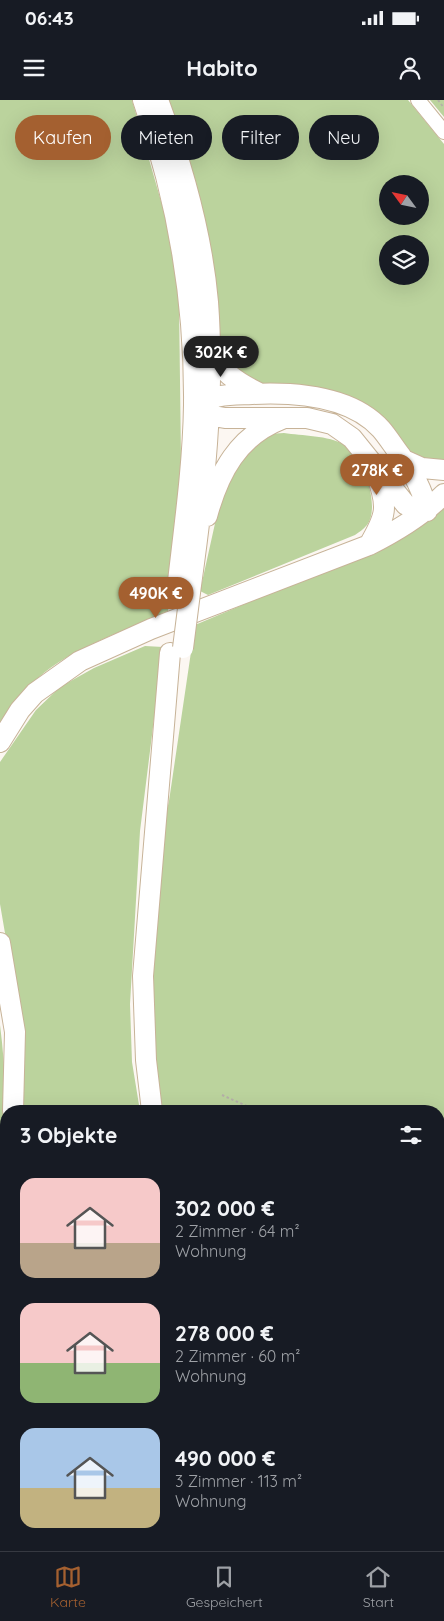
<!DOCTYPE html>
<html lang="de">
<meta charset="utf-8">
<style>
body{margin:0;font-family:Quicksand,sans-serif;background:#20242c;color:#f1f3f6;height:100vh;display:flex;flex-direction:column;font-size:19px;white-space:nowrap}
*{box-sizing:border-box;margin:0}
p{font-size:16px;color:#9ea1a6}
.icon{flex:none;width:28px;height:28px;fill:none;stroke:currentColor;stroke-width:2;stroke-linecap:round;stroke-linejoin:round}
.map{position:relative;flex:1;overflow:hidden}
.side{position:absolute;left:0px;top:1005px;width:445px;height:446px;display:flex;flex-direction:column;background:#171b24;border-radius:20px 20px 0 0;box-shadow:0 5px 20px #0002}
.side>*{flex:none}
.banner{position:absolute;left:15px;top:15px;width:415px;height:45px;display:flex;gap:10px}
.needle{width:32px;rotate:303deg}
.buttons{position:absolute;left:379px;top:75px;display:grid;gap:10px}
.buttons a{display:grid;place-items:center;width:50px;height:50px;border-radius:50%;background:#171b24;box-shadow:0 5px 20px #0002;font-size:25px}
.price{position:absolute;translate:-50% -42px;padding:0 11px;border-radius:18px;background:#a46030;color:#fff;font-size:16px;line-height:32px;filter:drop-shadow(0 1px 2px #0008)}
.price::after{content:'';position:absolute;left:50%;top:30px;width:15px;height:11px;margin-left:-8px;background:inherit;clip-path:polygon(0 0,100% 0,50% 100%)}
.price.selected{background:#222;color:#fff}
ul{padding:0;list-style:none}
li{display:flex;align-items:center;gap:15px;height:125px;padding:0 20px}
li span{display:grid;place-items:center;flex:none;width:140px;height:100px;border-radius:15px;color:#555}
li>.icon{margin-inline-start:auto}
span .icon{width:60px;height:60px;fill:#fffc;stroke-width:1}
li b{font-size:21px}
h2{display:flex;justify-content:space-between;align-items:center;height:60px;padding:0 20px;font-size:21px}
.pill{padding:0 18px;border-radius:22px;background:#171b24;box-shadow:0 5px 20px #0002;font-size:18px;line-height:45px}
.pill.selected{background:#a46030;color:#fff}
.status{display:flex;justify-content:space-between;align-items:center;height:35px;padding:0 25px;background:#171b24;direction:ltr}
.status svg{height:14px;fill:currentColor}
header{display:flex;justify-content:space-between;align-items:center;height:65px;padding:0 20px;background:#171b24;font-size:22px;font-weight:800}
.tab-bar{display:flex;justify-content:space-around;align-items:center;height:70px;border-top:1px solid #363941;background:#171b24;font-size:14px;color:#9ea1a6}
.tab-bar a{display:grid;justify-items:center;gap:2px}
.tab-bar .selected{color:#a46030}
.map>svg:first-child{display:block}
</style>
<div class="status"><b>06:43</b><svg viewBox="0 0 49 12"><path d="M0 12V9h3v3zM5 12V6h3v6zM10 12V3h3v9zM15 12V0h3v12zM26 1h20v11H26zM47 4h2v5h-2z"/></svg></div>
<header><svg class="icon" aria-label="menu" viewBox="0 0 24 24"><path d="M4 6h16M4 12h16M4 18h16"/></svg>Habito<svg class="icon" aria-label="person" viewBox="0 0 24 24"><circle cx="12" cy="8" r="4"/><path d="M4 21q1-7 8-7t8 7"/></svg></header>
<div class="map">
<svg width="444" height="1451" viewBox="0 0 444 1451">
<rect width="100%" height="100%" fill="#fcf7f2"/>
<path fill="#bbd39d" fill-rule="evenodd" d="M0,0h132l35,122 12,80 2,158 -13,151c-41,19 -97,37 -130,67 -15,13 -27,28 -38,44z
M164,0h244l36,44v319l-31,-5 -19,-22 -143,-57 -16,-9 -18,-26zM388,84h32v32h-32zM388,144h32v32h-32z
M430,0h14v17z
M284,333c18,3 44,2 61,12 18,11 36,62 22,80 -3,4 -8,7 -12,10l-147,60 -8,-4 18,-81 24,-58 26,-18z
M444,400v991l-5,-2v-378h-278l-7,-58 -3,-85 10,-131 8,-36 26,-176 156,-66z
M145,546l18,1 -23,184 -10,173 2,58 8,49h-118l-3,-96 -19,-111v-142l36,-52 24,-23 34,-19z
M0,925c5,40 8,84 0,123z
M6,1116v156c-6,-52 -6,-103 0,-156z
M6,1377v68h433v-14l5,3v17h-444v-54z"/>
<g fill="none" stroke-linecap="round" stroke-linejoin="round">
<g stroke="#c7b398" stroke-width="16">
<path id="minor" d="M418,0l26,32"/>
</g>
<g stroke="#c7b398" stroke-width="22">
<path id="secondary" d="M143,0c34,98 52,201 51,305 -1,61 -10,123 -17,185
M158,0c24,64 44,133 50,202 7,93 -4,190 -17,283
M209,248c11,23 27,34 50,45
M196,305c16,-11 37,-10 56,-11 42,-2 98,1 129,35 7,8 13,18 20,27 12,18 22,33 26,55
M197,309l11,6 17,3h82l25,6 20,14 54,67 21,6
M402,359l20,9 22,2
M207,416c12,-44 31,-80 75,-97
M369,445c17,-29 20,-38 7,-71
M0,642l20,-32 15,-17 45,-32 71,-32 218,-84c28,-14 53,-29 75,-51
M0,843l15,89 -2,79
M152,1011l-6,-51 -3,-84 27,-323
M0,1098l6,-25
M0,1312v46
M439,1402l5,3"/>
</g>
<path stroke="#b5afa8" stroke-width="2" stroke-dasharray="2.5 2.5" stroke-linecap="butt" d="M438,0l6,8
M222,995l36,16
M439,1032l5,-4
M439,1092l5,2
M433,1445l10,6
M10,1451l6,-6
M196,1451l3,-6"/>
<use href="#minor" stroke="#fff" stroke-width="14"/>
<use href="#secondary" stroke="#fff" stroke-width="20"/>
<g stroke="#c7b398" stroke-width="22" stroke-linecap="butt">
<path id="secondary-bridge" d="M183,548l8,-63"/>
</g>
<use href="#secondary-bridge" stroke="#fff" stroke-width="20"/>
</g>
</svg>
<div class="buttons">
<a><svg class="needle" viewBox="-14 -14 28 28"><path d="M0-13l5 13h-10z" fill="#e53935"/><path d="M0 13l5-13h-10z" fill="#9ea1a6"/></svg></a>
<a><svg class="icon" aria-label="layers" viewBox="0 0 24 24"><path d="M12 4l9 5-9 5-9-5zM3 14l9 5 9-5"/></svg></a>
</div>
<b class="price selected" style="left:221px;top:278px">302K €</b>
<b class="price" style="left:377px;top:396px">278K €</b>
<b class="price" style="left:156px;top:519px">490K €</b>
<div class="banner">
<a class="pill selected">Kaufen</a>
<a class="pill">Mieten</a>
<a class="pill">Filter</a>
<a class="pill">Neu</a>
</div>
<section class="side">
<h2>3 Objekte<svg class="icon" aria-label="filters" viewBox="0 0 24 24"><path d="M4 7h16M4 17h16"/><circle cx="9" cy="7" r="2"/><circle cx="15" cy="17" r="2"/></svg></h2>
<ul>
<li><span style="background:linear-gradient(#f6c9c9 65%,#b9a48a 0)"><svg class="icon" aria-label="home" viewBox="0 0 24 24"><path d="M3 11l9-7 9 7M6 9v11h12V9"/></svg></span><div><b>302 000 €</b><p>2 Zimmer · 64 m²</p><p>Wohnung</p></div></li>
<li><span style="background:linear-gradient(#f6c9c9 60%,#8fb573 0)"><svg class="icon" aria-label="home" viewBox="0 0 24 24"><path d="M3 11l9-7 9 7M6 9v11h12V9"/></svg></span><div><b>278 000 €</b><p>2 Zimmer · 60 m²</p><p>Wohnung</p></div></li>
<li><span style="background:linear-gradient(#a9c7e8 60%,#c2b280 0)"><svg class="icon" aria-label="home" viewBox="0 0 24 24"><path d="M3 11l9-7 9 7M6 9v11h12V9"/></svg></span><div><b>490 000 €</b><p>3 Zimmer · 113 m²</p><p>Wohnung</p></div></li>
</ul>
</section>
</div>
<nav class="tab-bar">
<a class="selected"><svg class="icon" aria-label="map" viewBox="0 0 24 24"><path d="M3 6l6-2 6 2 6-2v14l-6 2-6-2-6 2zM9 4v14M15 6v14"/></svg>Karte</a>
<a><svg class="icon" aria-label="saved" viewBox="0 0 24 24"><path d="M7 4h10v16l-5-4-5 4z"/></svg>Gespeichert</a>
<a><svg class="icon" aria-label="home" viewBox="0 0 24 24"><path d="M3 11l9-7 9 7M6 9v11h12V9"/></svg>Start</a>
</nav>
